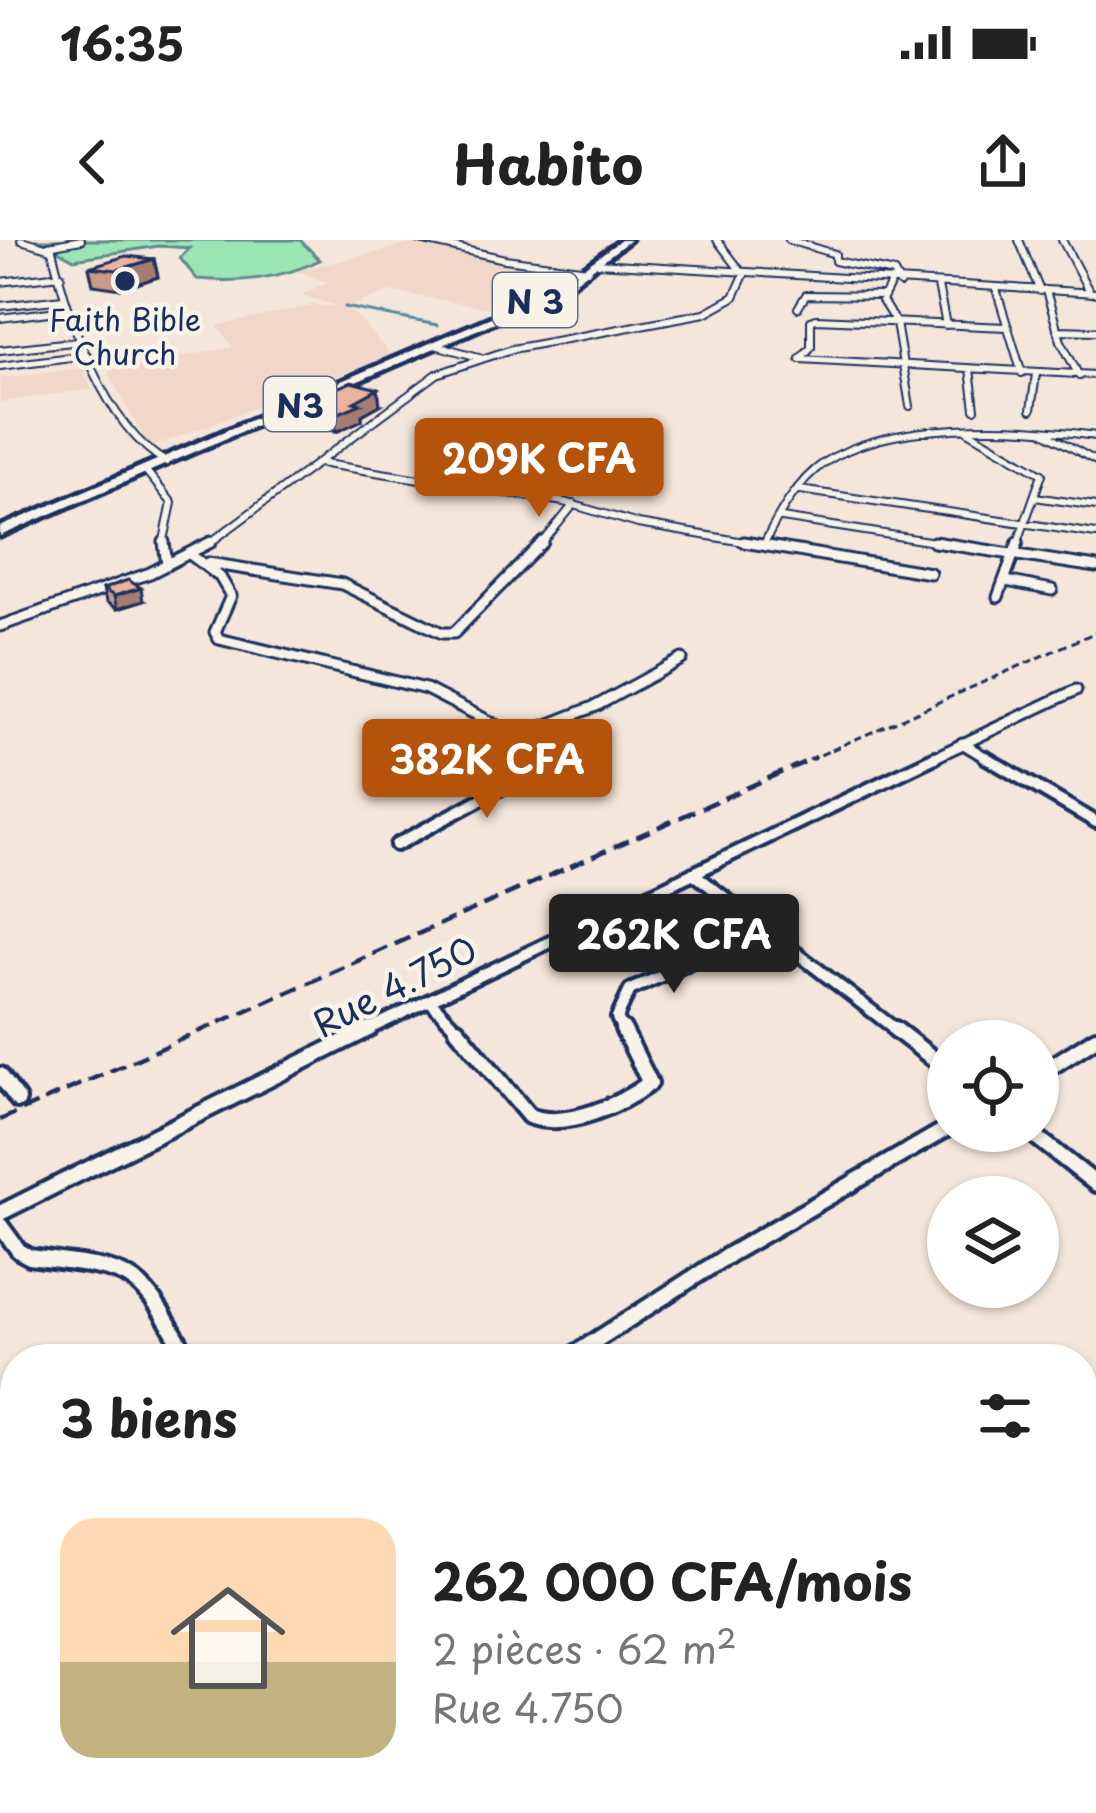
<!DOCTYPE html>
<html lang="fr">
<meta charset="utf-8">
<style>
body{margin:0;font-family:"Playpen Sans",sans-serif;background:#f2f2f2;color:#222;height:100vh;display:flex;flex-direction:column;font-size:45px;white-space:nowrap}
*{box-sizing:border-box;margin:0}
p{font-size:39px;color:#767676}
.icon{flex:none;width:66px;height:66px;fill:none;stroke:currentColor;stroke-width:2;stroke-linecap:round;stroke-linejoin:round}
.map{position:relative;flex:1;overflow:hidden}
.sheet{position:absolute;left:0px;top:1104px;width:1098px;height:471px;display:flex;flex-direction:column;background:#fff;border-radius:48px 48px 0 0;box-shadow:0 3px 9px #0004}
.sheet>*{flex:none}
.tools{position:absolute;left:927px;top:780px;display:grid;gap:24px}
.tools a{display:grid;place-items:center;width:132px;height:132px;border-radius:50%;background:#fff;box-shadow:0 3px 9px #0004;font-size:60px}
.price{position:absolute;translate:-50% -102px;padding:0 27px;border-radius:12px;background:#b45309;color:#fff;font-size:39px;line-height:78px;filter:drop-shadow(0 3px 6px #0008)}
.price::after{content:'';position:absolute;left:50%;top:72px;width:36px;height:27px;margin-left:-18px;background:inherit;clip-path:polygon(0 0,100% 0,50% 100%)}
.price.on{background:#222;color:#fff}
ul{padding:0;list-style:none}
li{display:flex;align-items:center;gap:36px;height:300px;padding:0 60px}
li+li{border-top:3px solid #e0e0e0}
li span{display:grid;place-items:center;flex:none;width:336px;height:240px;border-radius:36px;color:#555}
li>.icon{margin-inline-start:auto}
span .icon{width:144px;height:144px;fill:#fffc;stroke-width:1}
li b{font-size:51px}
h2{display:flex;justify-content:space-between;align-items:center;height:144px;padding:0 60px;font-size:51px}
.status{display:flex;justify-content:space-between;align-items:center;height:84px;padding:0 60px;background:#fff;direction:ltr}
.status svg{height:33px;fill:currentColor}
header{display:flex;justify-content:space-between;align-items:center;height:156px;padding:0 60px;background:#fff;font-size:54px;font-weight:700}
.map>svg:first-child{display:block}
</style>
<div class="status"><b>16:35</b><svg viewBox="0 0 49 12"><path d="M0 12V9h3v3zM5 12V6h3v6zM10 12V3h3v9zM15 12V0h3v12zM26 1h20v11H26zM47 4h2v5h-2z"/></svg></div>
<header><svg class="icon" aria-label="back" viewBox="0 0 24 24"><path d="M15 5l-7 7 7 7"/></svg>Habito<svg class="icon" aria-label="share" viewBox="0 0 24 24"><path d="M12 15V3M7 8l5-5 5 5M5 13v7h14v-7"/></svg></header>
<div class="map">
<svg width="1096" height="1573" viewBox="0 0 1096 1573">
<rect width="100%" height="100%" fill="#f4e6da"/>
<filter id="ink" filterUnits="userSpaceOnUse"><feTurbulence type="fractalNoise" baseFrequency=".00833" numOctaves="2"/><feDisplacementMap in="SourceGraphic" scale="24" xChannelSelector="R" yChannelSelector="G"/><feConvolveMatrix kernelMatrix="1 2 1 2 8 2 1 2 1" color-interpolation-filters="sRGB"/></filter>
<g filter="url(#ink)">
<path fill="#f1d7c9" d="M419,2l147,35 -66,33 -112,-19 -39,17 42,47 -242,93 -42,-78 126,-23 -16,-21 98,-21 24,2 -37,-12 25,-13 -31,-11z
M83,128l9,21 -92,13v-24z"/>
<path fill="#9ce5b4" stroke="#5c8a89" stroke-width="3" d="M40,0h260l20,20c-40,19 -79,23 -123,19l-17,-21 10,-10 -31,-2 -85,13z"/>
<g fill="none" stroke-linecap="round" stroke-linejoin="round">
<path stroke="#538aa5" stroke-width="3" d="M345,67l92,18"/>
<g stroke="#1b2f5e" stroke-width="10">
<path id="minor-far4" d="M21,0l31,9c16,69 51,176 114,213
M420,0l85,19 83,11
M789,0l46,14v7l59,12 6,11
M1019,0l21,51
M1062,0l28,53
M48,6l33,-6
M597,23l499,30
M0,42l61,-7
M891,43l-9,18 14,22 14,83
M938,46l8,39
M996,49l26,84
M1046,51l15,50 18,35
M0,66l63,-7
M798,68l8,-13 77,1
M0,78l66,-8
M1007,87l-191,-8 -5,2v26l-11,12 296,16
M1057,90l39,1
M435,105l44,12
M0,110l81,-9
M0,126l87,-11
M970,129l5,40
M1031,170l5,-36
M1040,190l56,31
M968,191l74,43 -25,71
M319,223l245,39 74,22 124,21
M146,231l26,32 -9,42
M800,250l296,44
M1035,257l61,9
M782,278l172,27
M764,304c14,-28 33,-63 60,-81 65,-44 197,-38 272,-27
M207,305l230,-171 75,-25 193,-36 29,-16 10,-22 -27,-35
M541,305l33,-41"/>
</g>
<g stroke="#1b2f5e" stroke-width="15">
<path id="minor-far3" d="M164,302l3,23
M744,302l186,31
M934,302l162,25
M191,315l29,22 11,19 -16,36 4,7 207,50 139,71
M208,323l134,21 100,49h12l89,-91
M1006,341l46,9
M998,357l20,-55
M0,386l150,-53 61,-31
M522,495l74,-29 86,-47
M962,503l28,17
M929,520l147,-70"/>
</g>
<g stroke="#1b2f5e" stroke-width="18">
<path id="minor-far2" d="M560,517l35,20
M985,517l111,65
M396,605l161,-87
M693,633l206,159
M431,762l29,30
M363,792l572,-275
M624,792l-7,-14 13,-28 136,-61"/>
</g>
<g stroke="#1b2f5e" stroke-width="22">
<path id="minor-far1" d="M457,789l72,87c37,14 91,-11 121,-33l-27,-54
M895,789l53,41
M0,835l18,25
M1038,835l58,-37
M1029,891l67,53
M0,973l369,-184
M0,985l19,26 11,6c107,15 105,6 159,102
M567,1119l163,-105 218,-126"/>
</g>
<g stroke="#1b2f5e" stroke-width="26">
<path id="minor" d="M0,1473l15,-9
M1083,1509l13,-13
M221,1560l6,13
M404,1573l19,-13
M1017,1573l13,-13"/>
</g>
<g stroke="#1b2f5e" stroke-width="9">
<path id="trunk" d="M621,0h9l-58,44 -54,28 -518,224v-9l512,-219 54,-28z"/>
</g>
<use href="#minor-far4" stroke="#f7f3e8" stroke-width="6"/>
<use href="#minor-far3" stroke="#f7f3e8" stroke-width="9"/>
<use href="#minor-far2" stroke="#f7f3e8" stroke-width="10"/>
<use href="#minor-far1" stroke="#f7f3e8" stroke-width="14"/>
<use href="#minor" stroke="#f7f3e8" stroke-width="16"/>
<use href="#trunk" fill="#f7f3e8" fill-rule="evenodd"/>
<path stroke="#1b2f5e" stroke-width="3" stroke-dasharray="8 4.5" stroke-linecap="butt" d="M809,520l287,-128"/>
<path stroke="#1b2f5e" stroke-width="4.5" stroke-dasharray="16 8" stroke-linecap="butt" d="M0,880l816,-363"/>
</g>
<path fill="#c99a8a" stroke="#1b2f5e" stroke-width="3" d="M154,19l4,18 -37,12 -28,-4 -4,-18z
M296,165h84l-18,10v5l-26,12 -38,-11z
M103,349l40,12 -26,8 -11,-7z"/>
<path fill="#a47d70" stroke="#1b2f5e" stroke-width="3" d="M154,19l4,18 -37,12 -4,-19z
M378,149l2,16 -18,10v5l-26,12 -2,-17 20,-13z
M141,348l2,13 -26,8 -3,-13z"/>
<path fill="#eab3a0" stroke="#1b2f5e" stroke-width="3" d="M126,16l28,3 -37,11 -28,-3z
M351,142l27,7 -24,13 7,2 -27,11 -38,-10z
M128,340l13,8 -27,8 -11,-7z"/>
</g>
<circle fill="#1b2f5e" stroke="#f7f3e8" stroke-width="4.5" cx="125" cy="41" r="12"/>
<g text-anchor="middle" dominant-baseline="central" stroke-width="9" stroke-linejoin="round" paint-order="stroke">
<g font-size="30" fill="#1b2f5e" stroke="#f7f3e8">
<text x="125" y="78">Faith Bible<tspan x="125" dy="34">Church</tspan></text>
</g>
<g fill="#f7f3e8" stroke="#5d6a87" stroke-width="3">
<rect x="493" y="33" width="84" height="54" rx="9"/>
<rect x="264" y="137" width="72" height="54" rx="9"/>
</g>
<g font-size="33" font-weight="bold" fill="#1b2f5e">
<text x="535" y="60">N 3</text>
<text x="300" y="164">N3</text>
</g>
<g font-size="36" fill="#1b2f5e" stroke="#f7f3e8">
<text transform="translate(394 745) rotate(-27)">Rue 4.750</text>
</g>
</g>
</svg>
<div class="tools">
<a><svg class="icon" aria-label="locate" viewBox="0 0 24 24"><circle cx="12" cy="12" r="6"/><path d="M12 2v4M12 18v4M2 12h4M18 12h4"/></svg></a>
<a><svg class="icon" aria-label="layers" viewBox="0 0 24 24"><path d="M12 4l9 5-9 5-9-5zM3 14l9 5 9-5"/></svg></a>
</div>
<b class="price" style="left:539px;top:280px">209K CFA</b>
<b class="price" style="left:487px;top:581px">382K CFA</b>
<b class="price on" style="left:674px;top:756px">262K CFA</b>
<section class="sheet">
<h2>3 biens<svg class="icon" aria-label="filters" viewBox="0 0 24 24"><path d="M4 7h16M4 17h16"/><circle cx="9" cy="7" r="2"/><circle cx="15" cy="17" r="2"/></svg></h2>
<ul>
<li><span style="background:linear-gradient(#ffd9b3 60%,#c2b280 0)"><svg class="icon" aria-label="home" viewBox="0 0 24 24"><path d="M3 11l9-7 9 7M6 9v11h12V9"/></svg></span><div><b>262 000 CFA/mois</b><p>2 pièces · 62 m²</p><p>Rue 4.750</p></div></li>
</ul>
</section>
</div>
